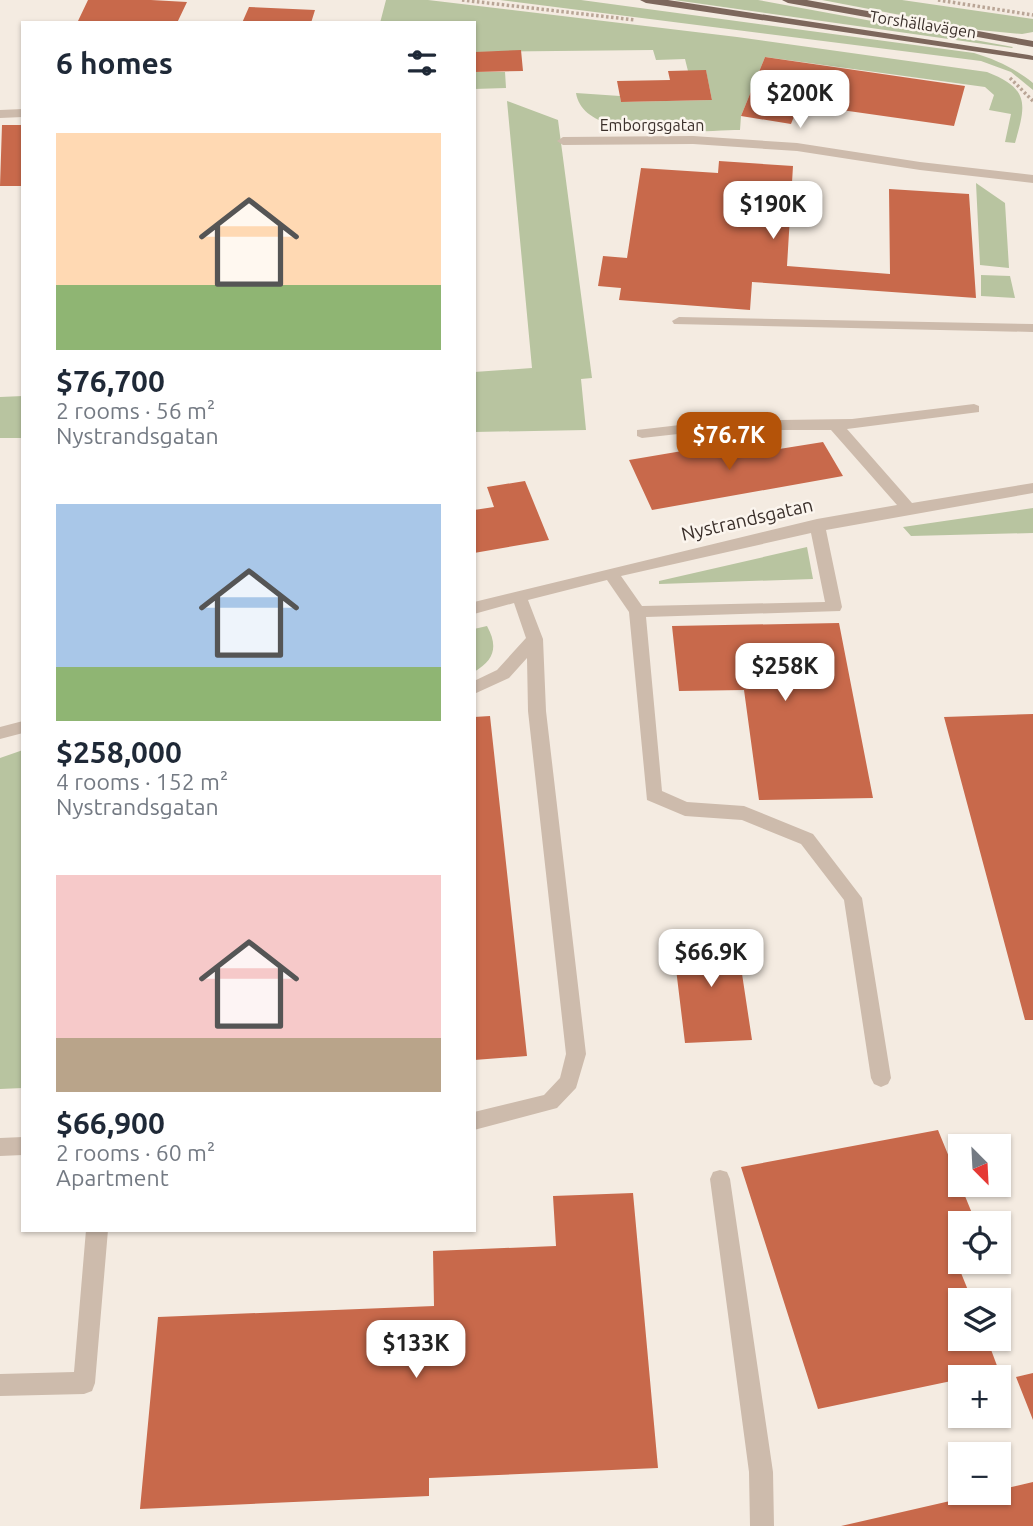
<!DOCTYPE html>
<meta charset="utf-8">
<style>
body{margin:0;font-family:Ubuntu,sans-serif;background:#f6f6f7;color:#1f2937;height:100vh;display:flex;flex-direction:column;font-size:26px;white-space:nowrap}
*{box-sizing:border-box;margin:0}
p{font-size:23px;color:#747a83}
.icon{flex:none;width:38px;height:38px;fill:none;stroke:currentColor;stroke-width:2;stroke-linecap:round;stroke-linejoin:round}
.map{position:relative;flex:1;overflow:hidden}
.panel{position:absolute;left:21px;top:21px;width:455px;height:1211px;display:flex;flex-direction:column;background:#fff;border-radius:0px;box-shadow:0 2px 5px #0004}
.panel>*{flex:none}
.needle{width:46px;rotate:156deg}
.tools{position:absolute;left:948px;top:1134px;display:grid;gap:14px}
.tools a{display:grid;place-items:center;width:63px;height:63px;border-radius:0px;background:#fff;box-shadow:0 2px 5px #0004;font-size:35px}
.price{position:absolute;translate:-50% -60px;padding:0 16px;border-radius:14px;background:#fff;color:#222;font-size:23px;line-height:46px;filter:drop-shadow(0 2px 4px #0008)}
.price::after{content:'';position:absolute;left:50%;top:42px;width:21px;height:16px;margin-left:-10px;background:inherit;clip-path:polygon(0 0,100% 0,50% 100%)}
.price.on{background:#b45309;color:#fff}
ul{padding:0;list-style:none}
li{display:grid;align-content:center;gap:14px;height:371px;padding:0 35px}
li span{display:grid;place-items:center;height:217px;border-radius:0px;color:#555}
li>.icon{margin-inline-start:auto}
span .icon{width:126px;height:126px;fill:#fffc;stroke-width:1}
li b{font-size:30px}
h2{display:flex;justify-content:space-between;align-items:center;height:84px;padding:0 35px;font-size:30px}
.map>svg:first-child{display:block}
</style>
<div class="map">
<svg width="1033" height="1526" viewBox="0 0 1033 1526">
<rect width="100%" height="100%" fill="#f4ebe1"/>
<path fill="#b8c4a0" d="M386,0h42l309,37 250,35c43,17 39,32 28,71l-10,-1 6,-28 -22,-4 5,-15 -9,-8 -220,-30 -24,59 -1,14c-39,0 -156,14 -164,-37l44,3 1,6 91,-2 -6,-29h-18l-3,-12 -29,1 -3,-10 -179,2v-29h-94z
M500,0h81l393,53c23,7 40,15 59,30v7l-22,-18 -30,-11z
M674,0h84l255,47 -1,1z
M822,0h80l131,19v13l-11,2 -43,-4z
M474,72h31l1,16 -32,1z
M507,101l51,19 34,258 -11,1 5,51 -112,2v-60l58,-4z
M976,183l29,20 4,65 -29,-3z
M981,275l29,1 5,22 -34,-2z
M23,396v42h-23v-41z
M1033,508v25l-122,3 -8,-9z
M807,547l6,32 -154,5v-3z
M487,626c11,20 8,34 -13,46v-43z
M23,750v338l-23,1v-331z"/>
<path fill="#c8694b" d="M88,0h63l36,2 -10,21 -99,-2z
M249,7l66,3 -4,13h-69z
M521,50l2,21 -49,1v-20z
M765,57l200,29 -11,40 -155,-22 -8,20 -50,-8z
M706,70l6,30 -91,2 -4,-21 53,-1 -2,-9z
M2,125h21l-2,61h-21z
M719,161l74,5 -6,100 103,8 -1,-85 80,5 7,104 -224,-16 -2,28 -131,-10 2,-12 -23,-2 5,-30 24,2 14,-90 77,5z
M753,439l7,13 63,-10 20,34 -191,34 -23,-50z
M525,481l24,59 -75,13v-43l20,-3 -7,-20z
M839,623l34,175 -114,2 -15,-110 -65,1 -7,-65z
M1033,714v306h-8l-81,-303z
M490,716l37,340 -53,4v-343z
M736,934l16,106 -67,3 -13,-107z
M938,1130l38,93h-15v39h25l-27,6 13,32h-11v39h26l12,32 -181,38 -77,-242z
M633,1193l25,275 -229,10v18l-289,13 18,-192 276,-11 -1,-55 123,-5 -3,-50z
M1033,1373v47l-17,-43z
M1033,1482v44h-192l144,-33h14v-3z"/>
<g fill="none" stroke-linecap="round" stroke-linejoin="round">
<path stroke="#b9a596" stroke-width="3.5" stroke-dasharray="2.5 2.5" stroke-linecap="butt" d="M462,0l173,20
M938,0l95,15
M1010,78l23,23"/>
<path fill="#cdbbac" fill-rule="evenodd" d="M23,109v8l-23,1v-8z
M693,136l104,7 123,19 113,13v8l-113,-13 -123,-19 -104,-7 -130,1 -6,-4 6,-4z
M679,317l354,7v8l-359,-8 -2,-3z
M974,404l5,2v6l-132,17 65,74 121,-20v10l-207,37 16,77 -2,4 -194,6 16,174 25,11 57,4 69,28 49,64 29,180 -3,6 -7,3 -7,-3 -3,-6 -27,-178 -43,-56 -59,-24 -57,-4 -38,-16 -18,-188 -22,-32 -79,20 15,39 3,72 40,343 -10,34 -19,20 -83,22v-18l70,-17 16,-17 6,-24 -38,-343 -1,-53 -18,20 -35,16v-13l23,-11 29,-32 -12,-35 -40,11v-12l343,-83 80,-14 -66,-75h-117l-72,8 -5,-2v-6l77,-9 138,-2zM811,533l14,69 -183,4 -21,-30z
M23,721v12l-23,6v-12z
M23,1137v18l-23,1v-18z
M720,1170l7,2 3,7 43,293 1,54h-24l-1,-54 -39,-293 3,-7z
M86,1230h22l-13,153 -3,8 -8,3 -84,2v-22l74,-2z"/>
<path fill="#7d675c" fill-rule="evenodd" d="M640,0h28l361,55 4,1v4l-387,-57z
M782,0h25l226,41v6l-245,-44z"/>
</g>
<g text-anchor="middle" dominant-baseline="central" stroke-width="5" stroke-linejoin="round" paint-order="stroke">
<g font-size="16" fill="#3b302b" stroke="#fbf5ee">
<text transform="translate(923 24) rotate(9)">Torshällavägen</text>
<text x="652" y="125">Emborgsgatan</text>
</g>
<g font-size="19" fill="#3b302b" stroke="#fbf5ee">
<text transform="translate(747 519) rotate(-13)">Nystrandsgatan</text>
</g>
</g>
</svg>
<div class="tools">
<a><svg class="needle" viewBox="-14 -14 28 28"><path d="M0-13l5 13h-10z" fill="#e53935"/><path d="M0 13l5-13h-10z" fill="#747a83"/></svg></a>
<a><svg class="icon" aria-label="locate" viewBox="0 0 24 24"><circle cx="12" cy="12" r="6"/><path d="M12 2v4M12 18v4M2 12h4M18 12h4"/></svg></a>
<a><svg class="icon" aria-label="layers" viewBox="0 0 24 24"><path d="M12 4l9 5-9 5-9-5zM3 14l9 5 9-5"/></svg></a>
<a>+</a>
<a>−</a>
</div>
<b class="price" style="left:800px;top:130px">$200K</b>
<b class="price" style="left:773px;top:241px">$190K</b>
<b class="price on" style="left:729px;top:472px">$76.7K</b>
<b class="price" style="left:785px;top:703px">$258K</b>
<b class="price" style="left:711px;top:989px">$66.9K</b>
<b class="price" style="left:416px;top:1380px">$133K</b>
<section class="panel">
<h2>6 homes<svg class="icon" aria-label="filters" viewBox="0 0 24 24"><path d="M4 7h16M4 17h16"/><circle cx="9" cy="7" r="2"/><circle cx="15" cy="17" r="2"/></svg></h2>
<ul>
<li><span style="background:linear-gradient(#ffd9b3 70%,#8fb573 0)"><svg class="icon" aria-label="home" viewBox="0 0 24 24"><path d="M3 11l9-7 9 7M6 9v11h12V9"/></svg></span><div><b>$76,700</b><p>2 rooms · 56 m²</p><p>Nystrandsgatan</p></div></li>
<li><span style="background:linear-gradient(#a9c7e8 75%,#8fb573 0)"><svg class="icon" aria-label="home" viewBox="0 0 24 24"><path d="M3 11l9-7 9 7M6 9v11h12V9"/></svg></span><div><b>$258,000</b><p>4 rooms · 152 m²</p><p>Nystrandsgatan</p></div></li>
<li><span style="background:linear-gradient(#f6c9c9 75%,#b9a48a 0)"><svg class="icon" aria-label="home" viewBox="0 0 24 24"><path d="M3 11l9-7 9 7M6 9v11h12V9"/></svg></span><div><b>$66,900</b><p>2 rooms · 60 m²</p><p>Apartment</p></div></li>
</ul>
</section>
</div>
